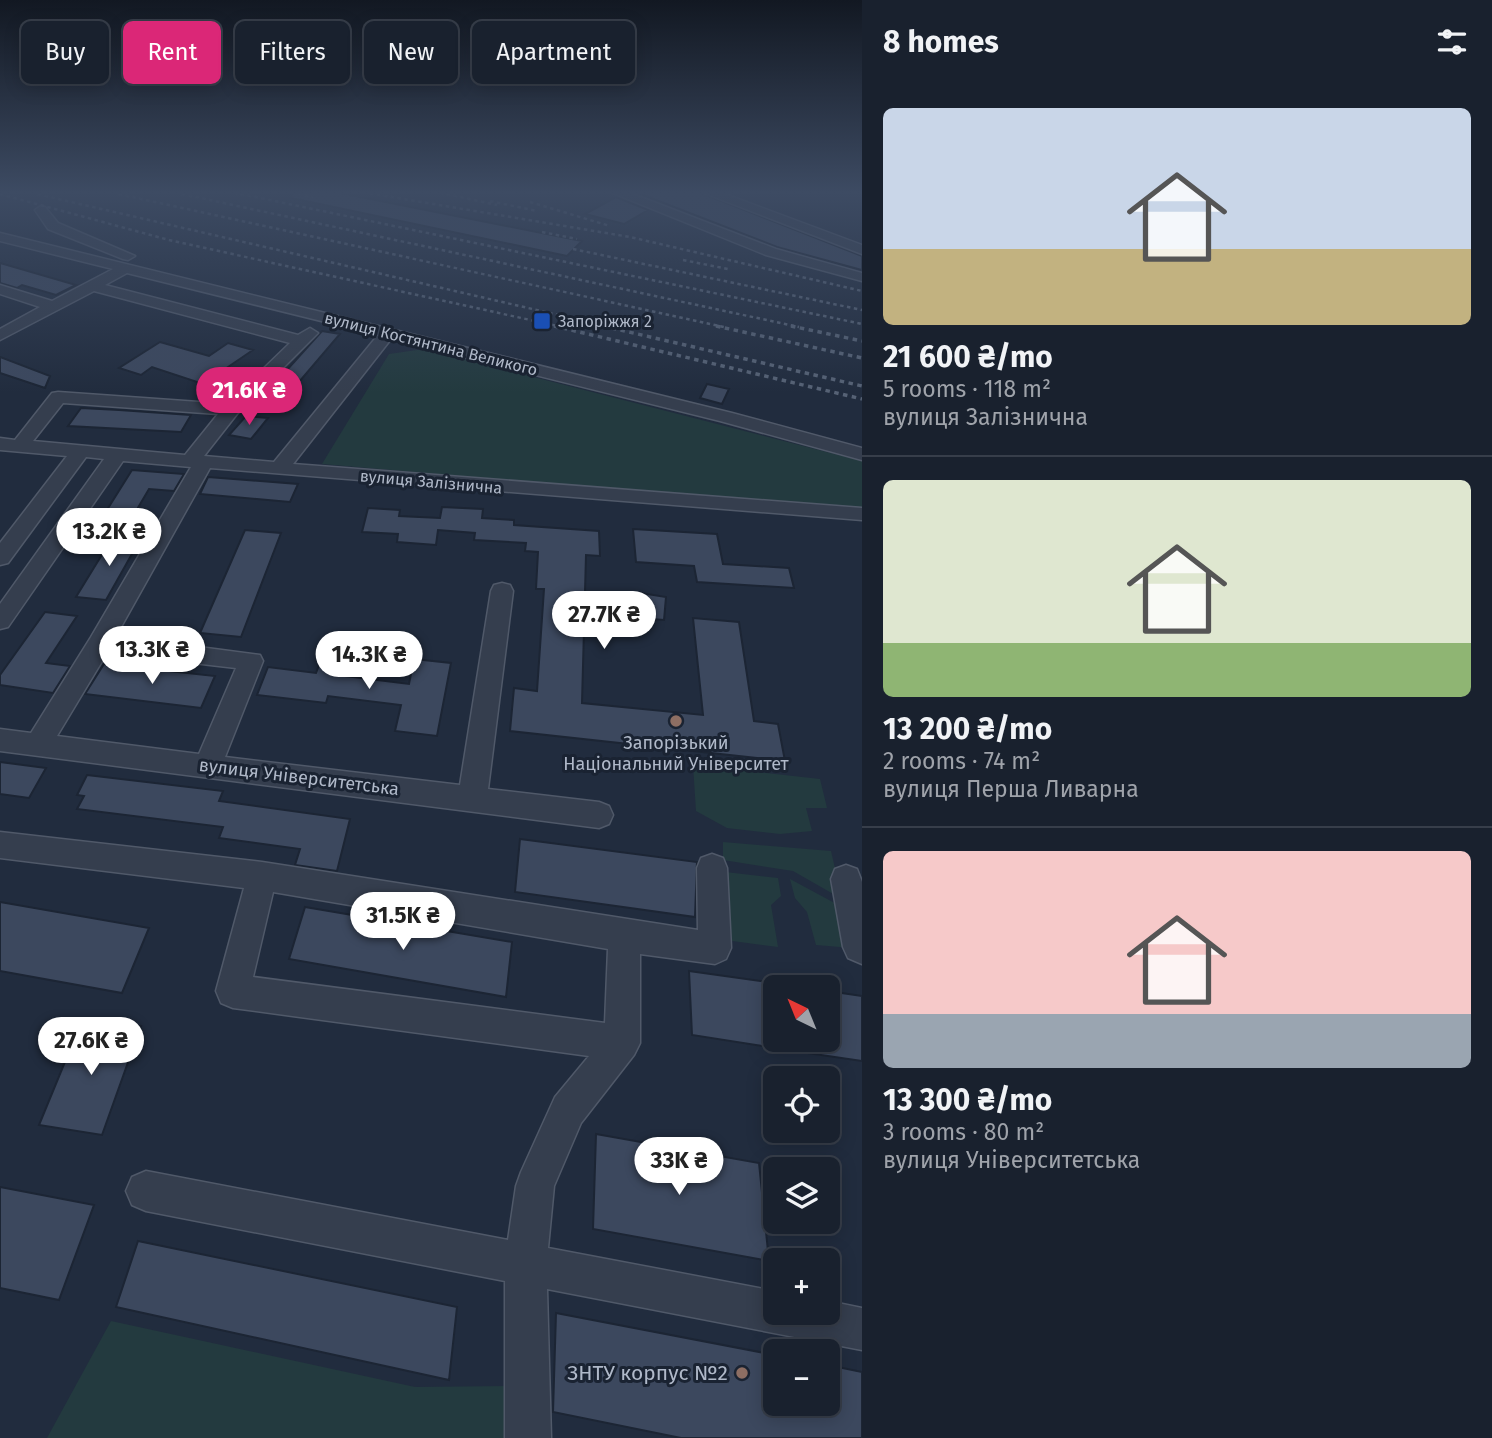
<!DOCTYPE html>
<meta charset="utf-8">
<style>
body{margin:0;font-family:"Fira Sans",sans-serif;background:#222936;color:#f1f3f6;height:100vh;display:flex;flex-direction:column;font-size:26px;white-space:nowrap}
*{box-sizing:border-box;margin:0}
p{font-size:23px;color:#9fa3aa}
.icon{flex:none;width:38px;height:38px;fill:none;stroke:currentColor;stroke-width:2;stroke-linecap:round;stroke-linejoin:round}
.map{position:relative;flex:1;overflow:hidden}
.drawer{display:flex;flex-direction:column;background:#19212e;width:630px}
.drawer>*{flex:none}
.banner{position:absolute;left:21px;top:21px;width:665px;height:63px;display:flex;gap:14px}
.needle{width:46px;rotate:317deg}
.fabs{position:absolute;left:763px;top:975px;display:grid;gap:14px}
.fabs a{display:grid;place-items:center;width:77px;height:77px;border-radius:10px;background:#19212e;box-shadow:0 4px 18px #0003,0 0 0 2px #373e4a;font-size:35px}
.price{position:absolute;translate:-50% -60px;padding:0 16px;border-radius:24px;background:#fff;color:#222;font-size:23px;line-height:46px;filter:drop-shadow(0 2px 4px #0008)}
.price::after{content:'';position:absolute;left:50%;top:42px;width:21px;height:16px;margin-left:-10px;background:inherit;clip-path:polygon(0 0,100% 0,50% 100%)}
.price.selected{background:#db2777;color:#fff}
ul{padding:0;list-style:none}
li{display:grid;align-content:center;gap:14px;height:371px;padding:0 21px}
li+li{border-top:2px solid #373e4a}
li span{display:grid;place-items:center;height:217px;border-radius:10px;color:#555}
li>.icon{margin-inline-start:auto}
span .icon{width:126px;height:126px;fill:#fffc;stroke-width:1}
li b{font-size:30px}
h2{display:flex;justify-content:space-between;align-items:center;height:84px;padding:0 21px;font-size:30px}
.chip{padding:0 24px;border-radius:10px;background:#19212e;box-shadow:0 4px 18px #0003,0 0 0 2px #373e4a;font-size:24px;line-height:63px}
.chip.selected{background:#db2777;color:#fff}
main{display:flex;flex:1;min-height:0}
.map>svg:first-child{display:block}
</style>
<main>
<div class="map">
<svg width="862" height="1438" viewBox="0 0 862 1438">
<rect width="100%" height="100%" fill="#212c3e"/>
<path fill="#233a3f" d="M424,349l438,112v50l-540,-47 67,-110z
M693,765l127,14 7,29h-21l6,23 -32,3 -53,-6 -31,-17z
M723,842l108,9 11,48 -49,-28 -70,-11z
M717,871l61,7 3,18 -10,9 7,42 -53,-7z
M790,879l52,28 10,41 -36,-3 -9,-33 -12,-14z
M111,1321l304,66 94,-1 1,52h-463z"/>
<path fill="#3c485e" stroke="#1c2534" stroke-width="2" d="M292,191h38l252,50 -15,15 -276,-58z
M633,191h63l166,65v14l-85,-23z
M616,197l32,13 -24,14 -39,-10z
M0,263l76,22 -20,10 -34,-10 -5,3 -17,-5z
M322,331l18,3 -64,75 -18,-7z
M160,342l49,14 19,-13 25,7 -50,34 -51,-17 -11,8 -22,-7z
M0,357l50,19 -5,12 -45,-15z
M707,384l22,5 -7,15 -22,-6z
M81,408l38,2 72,5 -10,17 -113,-6z
M246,416l22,2 -17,21 -22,-4z
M132,470l52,4 -10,17 -25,-2 -20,34 -29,-2z
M208,477l90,7 -8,18 -90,-8z
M442,507l41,2 -1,9 32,2v5l85,6 1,25 -14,-1 -4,148 121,12 -10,-97 46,4 15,99 24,3 7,37 -275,-30 4,-43 23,3 7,-102h-8l2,-37 -13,-1 1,-8 -52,-3 1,-7 -37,-3 -2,15 -39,-3 1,-8 -36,-2 6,-24 32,2 -1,6 41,2z
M633,529l84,5 6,30 66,4 5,20 -97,-6 -3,-16 -58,-4z
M245,530l36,3 -40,104 -41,-4z
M114,535l27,3 -35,62 -30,-3z
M641,593l25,4 -2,23 -25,-2z
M45,612l32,4 -31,47 24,3 -17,27 -53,-8v-10z
M414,659l37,4 -14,73 -42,-5 6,-26 -73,-9 -2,7 -69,-8 11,-28 48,6 5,-13 27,4 -4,12 65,8z
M104,664l111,12 -14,32 -116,-14z
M0,762l46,6 -17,30 -29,-4z
M87,775l136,16 -4,10 131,18 -13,52 -42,-6 5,-16 -81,-11 4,-11 -146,-18 7,-13 -7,-1z
M520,839l177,23 -2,55 -180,-25z
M0,902l149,26 -27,65 -122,-22z
M305,907l207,35 -6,55 -217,-38z
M689,971l86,12v65l-83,-13z
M828,991l34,5v65l-82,-12v-9h48z
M83,1018l58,8 -39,109 -63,-10z
M596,1134l163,29 10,98 -176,-32z
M0,1187l94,18 -35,95 -59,-12z
M138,1241l319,66 -8,73 -333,-73z
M556,1313l219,42v49h53v-39l34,7v66h-181l-128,-26z"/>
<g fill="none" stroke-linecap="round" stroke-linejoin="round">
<g stroke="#505969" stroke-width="3">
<path id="minor" d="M608,191h17l151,58 86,24v8l-96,-26z
M699,191h18l145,54v9z
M41,206l4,1 13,16 77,33 -7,4 -5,-1 -75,-30 -13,-19z
M0,233l732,180 130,35v12l-142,-39 -329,-82 -98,125 569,44v12l-652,-52 -94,168 144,19 3,6 -38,96 235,28 31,-194 3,-6 8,-2 8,2 3,6 -25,198 111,13 10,4 4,9 -4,9 -10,4 -599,-77v-22l31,4 60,-96 100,-170 -68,-6 -115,166 -8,2v-25l104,-145 -18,-2 -78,106 -8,2v-22l67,-87 -67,-6v-12l15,2 37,-47 6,-1 169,12 63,-61 -196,-52 -94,49v-11l40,-22 -40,-13v-9l52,16 61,-32 -113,-28zM127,273l251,62 -104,127 -70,-6 33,-42 81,-81 -8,-5 -12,7 -193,-50zM63,403l155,11 -33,41 -152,-14zM107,653l129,15 -37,86 -142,-18z
M0,832l262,30 436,68 -1,-62 4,-10 11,-4 11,4 4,10 4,80 -5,11 -11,5 -75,-10v89l-6,12 -53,68 -27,63 -6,62 227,43v21h53v-11l34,7v42l-315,-61 4,149h-46v-157l-359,-70 -14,-6 -6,-14 6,-14 14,-6 362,69 8,-54 5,-14 34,-75 34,-41 -356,-48 -12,-5 -5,-12 28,-103 -244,-30zM273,892l335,57 -3,74 -352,-46z
M846,865l11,4 5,13v82l-14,-6 -5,-11 -12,-68 4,-10z"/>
</g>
<use href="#minor" fill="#353e4e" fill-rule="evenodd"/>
<path stroke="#566275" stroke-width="2.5" stroke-dasharray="3.5 3.5" stroke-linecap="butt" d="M24,191l586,136
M105,191l619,136
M168,191l631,136
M227,191l635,133
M284,191l29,6
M356,191l274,46 232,54
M433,191l64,14
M0,194l169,46 393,87
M490,201l47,10
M530,202l80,24
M542,232l35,7
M573,249l289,61
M683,260l45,9"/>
<path stroke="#566275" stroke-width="3.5" stroke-dasharray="4.5 4.5" stroke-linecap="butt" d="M554,326l308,73
M603,326l259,60
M716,326l146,32
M791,326l71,15"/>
</g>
<linearGradient id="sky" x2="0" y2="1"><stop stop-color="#121822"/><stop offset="0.49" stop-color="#3d4b63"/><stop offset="1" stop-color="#3d4b63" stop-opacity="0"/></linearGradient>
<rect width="862" height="393" fill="url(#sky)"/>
<rect fill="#1a4fb4" stroke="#1a2332" stroke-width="2.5" x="533" y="312" width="18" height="18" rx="3.5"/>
<g fill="#8d6e63" stroke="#1a2332" stroke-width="2.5">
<circle cx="676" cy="721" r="7"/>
<circle cx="742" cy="1373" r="7"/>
</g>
<g text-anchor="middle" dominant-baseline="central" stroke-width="6" stroke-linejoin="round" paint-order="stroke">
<g font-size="16" fill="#b0b9c9" stroke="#1a2332" text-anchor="start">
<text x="558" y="321">Запоріжжя 2</text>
</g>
<g font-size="16" fill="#b0b9c9" stroke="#1a2332">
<text transform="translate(431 344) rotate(14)">вулиця Костянтина Великого</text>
<text transform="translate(431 482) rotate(5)">вулиця Залізнична</text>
</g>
<g font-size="18" fill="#b0b9c9" stroke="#1a2332">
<text x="676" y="743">Запорізький<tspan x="676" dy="21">Національний Університет</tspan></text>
</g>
<g font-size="18" fill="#b0b9c9" stroke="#1a2332">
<text transform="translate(299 777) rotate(7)">вулиця Університетська</text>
</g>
<g font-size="21" fill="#b0b9c9" stroke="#1a2332" text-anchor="end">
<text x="728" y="1373">ЗНТУ корпус №2</text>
</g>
</g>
</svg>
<div class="fabs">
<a><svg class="needle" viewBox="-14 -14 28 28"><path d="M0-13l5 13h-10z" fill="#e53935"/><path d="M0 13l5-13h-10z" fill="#9fa3aa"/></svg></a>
<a><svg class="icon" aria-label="locate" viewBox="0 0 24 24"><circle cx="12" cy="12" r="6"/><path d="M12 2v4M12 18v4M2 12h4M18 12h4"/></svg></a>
<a><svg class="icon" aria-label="layers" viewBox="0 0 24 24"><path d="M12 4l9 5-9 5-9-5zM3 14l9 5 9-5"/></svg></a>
<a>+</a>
<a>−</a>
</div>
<b class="price selected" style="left:249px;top:427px">21.6K ₴</b>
<b class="price" style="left:109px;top:568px">13.2K ₴</b>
<b class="price" style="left:604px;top:651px">27.7K ₴</b>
<b class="price" style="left:152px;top:686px">13.3K ₴</b>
<b class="price" style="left:369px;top:691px">14.3K ₴</b>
<b class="price" style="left:403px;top:952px">31.5K ₴</b>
<b class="price" style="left:91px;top:1077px">27.6K ₴</b>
<b class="price" style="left:679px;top:1197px">33K ₴</b>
<div class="banner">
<a class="chip">Buy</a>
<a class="chip selected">Rent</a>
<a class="chip">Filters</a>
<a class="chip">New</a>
<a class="chip">Apartment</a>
</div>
</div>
<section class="drawer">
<h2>8 homes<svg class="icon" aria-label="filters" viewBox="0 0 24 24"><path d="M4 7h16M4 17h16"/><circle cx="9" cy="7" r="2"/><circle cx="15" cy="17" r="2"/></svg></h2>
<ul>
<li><span style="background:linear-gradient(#c9d6e8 65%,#c2b280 0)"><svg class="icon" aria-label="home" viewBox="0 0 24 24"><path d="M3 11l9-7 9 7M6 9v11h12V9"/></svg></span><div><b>21 600 ₴/mo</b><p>5 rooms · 118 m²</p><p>вулиця Залізнична</p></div></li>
<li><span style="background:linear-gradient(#dfe7d0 75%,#8fb573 0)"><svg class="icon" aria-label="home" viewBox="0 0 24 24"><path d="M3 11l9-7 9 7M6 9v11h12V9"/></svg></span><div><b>13 200 ₴/mo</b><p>2 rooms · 74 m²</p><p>вулиця Перша Ливарна</p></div></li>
<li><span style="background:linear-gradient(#f6c9c9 75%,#9aa5b1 0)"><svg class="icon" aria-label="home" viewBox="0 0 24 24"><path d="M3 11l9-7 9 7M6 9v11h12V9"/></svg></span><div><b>13 300 ₴/mo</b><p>3 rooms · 80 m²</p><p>вулиця Університетська</p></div></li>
</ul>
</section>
</main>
